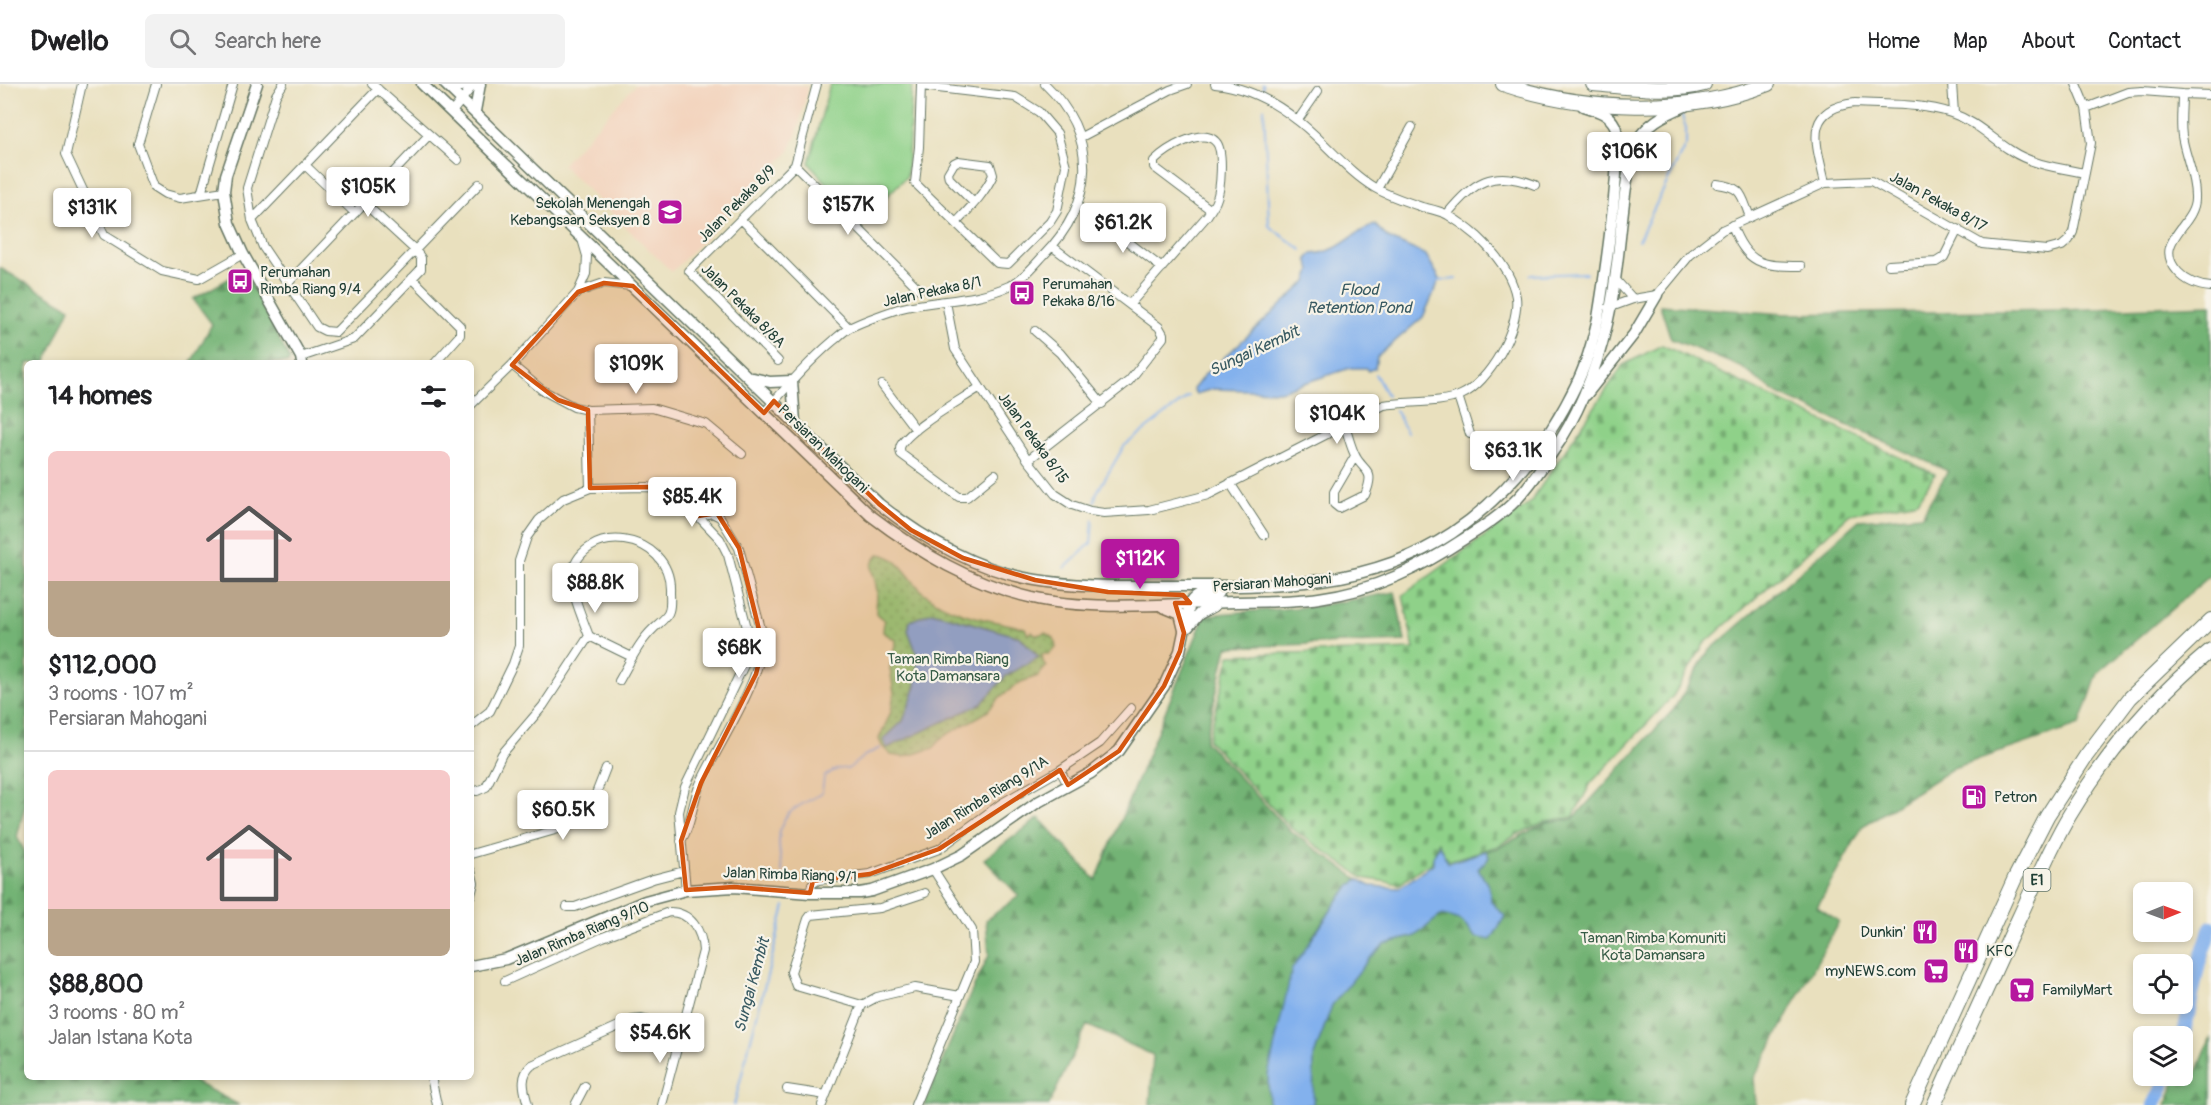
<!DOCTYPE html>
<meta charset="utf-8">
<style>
body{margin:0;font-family:Pangolin,sans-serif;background:#f2f2f2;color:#202124;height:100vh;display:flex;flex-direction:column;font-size:22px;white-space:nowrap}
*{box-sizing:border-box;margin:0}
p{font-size:20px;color:#757577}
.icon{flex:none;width:33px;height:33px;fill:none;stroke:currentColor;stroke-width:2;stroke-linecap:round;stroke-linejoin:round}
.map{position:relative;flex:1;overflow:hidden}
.drawer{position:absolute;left:24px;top:276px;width:450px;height:720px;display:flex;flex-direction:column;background:#fff;border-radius:9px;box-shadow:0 3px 9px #0003}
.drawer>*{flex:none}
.needle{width:39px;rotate:89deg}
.controls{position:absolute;left:2133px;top:798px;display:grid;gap:12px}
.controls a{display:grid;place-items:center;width:60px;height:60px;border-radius:9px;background:#fff;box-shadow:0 3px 9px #0003;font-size:30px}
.price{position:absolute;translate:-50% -51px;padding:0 14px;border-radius:6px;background:#fff;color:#222;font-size:20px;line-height:39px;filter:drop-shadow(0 2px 3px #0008)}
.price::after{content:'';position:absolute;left:50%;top:36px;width:18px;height:14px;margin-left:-9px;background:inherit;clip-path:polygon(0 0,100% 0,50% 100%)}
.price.active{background:#b5179e;color:#fff}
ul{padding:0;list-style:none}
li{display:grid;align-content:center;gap:12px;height:318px;padding:0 24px}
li+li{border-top:2px solid #e0e0e0}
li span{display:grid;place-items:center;height:186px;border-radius:9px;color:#555}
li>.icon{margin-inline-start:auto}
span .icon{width:108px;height:108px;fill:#fffc;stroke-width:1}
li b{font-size:26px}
h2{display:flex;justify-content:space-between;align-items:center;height:72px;padding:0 24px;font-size:26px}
header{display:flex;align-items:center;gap:36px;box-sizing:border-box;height:84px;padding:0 30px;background:#fff;border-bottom:2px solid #e0e0e0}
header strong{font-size:28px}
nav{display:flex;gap:33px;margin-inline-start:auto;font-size:21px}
.search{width:420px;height:54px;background:#f2f2f2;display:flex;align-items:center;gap:15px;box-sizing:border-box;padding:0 21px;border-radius:9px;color:#757577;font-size:22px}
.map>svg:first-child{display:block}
</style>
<header>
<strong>Dwello</strong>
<div class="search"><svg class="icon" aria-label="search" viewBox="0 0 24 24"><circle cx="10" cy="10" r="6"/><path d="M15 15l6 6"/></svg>Search here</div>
<nav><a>Home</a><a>Map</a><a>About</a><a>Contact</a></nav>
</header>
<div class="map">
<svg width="2211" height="1021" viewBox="0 0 2211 1021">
<defs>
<pattern id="grass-dots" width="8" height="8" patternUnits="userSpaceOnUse" patternTransform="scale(1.5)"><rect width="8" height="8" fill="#8fd189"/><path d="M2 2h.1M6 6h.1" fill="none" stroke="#74ab71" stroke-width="1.8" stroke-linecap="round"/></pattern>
<pattern id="forest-firs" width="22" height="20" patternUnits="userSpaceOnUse" patternTransform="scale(1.5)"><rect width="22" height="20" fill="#73b375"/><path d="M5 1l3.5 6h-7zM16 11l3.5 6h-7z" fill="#5e9361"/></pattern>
<pattern id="cemetery-stones" width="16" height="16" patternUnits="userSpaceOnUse" patternTransform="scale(1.5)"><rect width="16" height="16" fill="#8fd189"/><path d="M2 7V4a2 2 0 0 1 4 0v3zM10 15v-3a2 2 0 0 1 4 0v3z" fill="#74ab71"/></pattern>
</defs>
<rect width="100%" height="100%" fill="#f7f3e8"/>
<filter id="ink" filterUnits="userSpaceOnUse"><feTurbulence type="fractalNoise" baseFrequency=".0167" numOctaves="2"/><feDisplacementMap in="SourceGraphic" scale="12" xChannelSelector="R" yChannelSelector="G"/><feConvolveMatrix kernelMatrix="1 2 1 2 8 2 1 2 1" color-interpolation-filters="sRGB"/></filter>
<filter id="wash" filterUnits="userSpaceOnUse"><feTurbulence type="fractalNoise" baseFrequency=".008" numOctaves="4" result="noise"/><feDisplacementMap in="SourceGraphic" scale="24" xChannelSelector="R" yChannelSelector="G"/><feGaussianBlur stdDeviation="1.35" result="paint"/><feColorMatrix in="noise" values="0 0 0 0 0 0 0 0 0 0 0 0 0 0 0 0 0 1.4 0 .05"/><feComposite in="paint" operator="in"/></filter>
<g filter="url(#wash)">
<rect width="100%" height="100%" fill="#e9e0be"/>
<path fill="#f3d4be" d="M636,0h160l12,3 -10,43 -9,22 -117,120 -110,-107z"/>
<path fill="url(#grass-dots)" stroke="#57875e" stroke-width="1.5" d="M879,470c21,2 30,26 45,39 28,23 67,27 101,35l3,7 4,-3 5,3 8,-2 9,5 2,10 -7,6h-7l1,8 3,5 -8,9 -17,6 -21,15 -13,15 -46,26 -7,10 -30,9 -13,-2 -9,-9 -3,-7 12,-27 3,-19 -4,-25 6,-28 -13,-8 1,-12 -8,-6c0,-9 2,-20 0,-29 -3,-16 -10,-16 3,-31z"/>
<path fill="url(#forest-firs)" stroke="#497854" stroke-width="1.5" d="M0,184l70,40 -25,55h-18v434l-10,40 10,19v221h158l54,28h-239z
M244,186l46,90 -2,3h-97l21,-39 -19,-25z
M1660,221l125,9 278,-4 148,-5v270l-113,98 -18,52 -127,43 -90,58 -46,81 22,14 -85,157 2,27h-443l1,-49 18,-51 38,-47 15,-14 30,-8 26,-21c19,3 23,6 34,22l22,-9 8,-12 -14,-14 -2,-15 -11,-18 11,-12 -3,-6 12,-3 49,-26 26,-3 101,-110 34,-57 151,-132 63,-5 26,-44 -172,-78 -35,-26 -70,-28z
M1395,508l10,49 -178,6 -22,94 84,89 69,49 -18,18 -28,40 -44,138 1,30h-119l3,-50 -66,-30 -38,80h-125l46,-110 19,-40 -3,-35 33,-24 -35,-37 55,-41 57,62 109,-265 112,-9z
M2211,953v68h-45l12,-29h4l1,-9 13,8z"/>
<path fill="url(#cemetery-stones)" stroke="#57875e" stroke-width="1.5" d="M1662,261l273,129 -17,27 -68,13 -146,130 -31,52 -82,87 -18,34 -27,4 -30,14 -18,11 -50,15 -10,-19 -7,22 -10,4 -21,16 -37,-6 -72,-50 -83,-88 22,-85 184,-6 -11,-54 126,-91 94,-139z"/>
<path fill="#8fd189" stroke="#57875e" stroke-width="1.5" d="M830,0h82l-5,92 -46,46 -52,-59z"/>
<path fill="#83b1ed" stroke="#517790" stroke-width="1.5" d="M1375,141l13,13 38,17 14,24 -17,38 -46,40 -2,11 -7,3 -1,-3h-17l-70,23 -67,-2 -17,5 -3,-5c8,-8 11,-17 21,-22l93,-86 4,-11 -4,-11 5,-5c31,-2 38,-22 63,-29z
M932,528l88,25 19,20 -33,19 -25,28 -94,44 -4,-8 20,-19 13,-35 2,-29 -10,-27 2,-9z
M1439,761l9,18 38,-12 3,6 -11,12 11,18 2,15 14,14 -14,24 -16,-3c-11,-16 -15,-19 -34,-22l-26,21 -30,8 -15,14 -38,47 -18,51 -1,49h-44l-1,-30 24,-106 48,-72 18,-18 13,7 28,2 34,-24v-7z"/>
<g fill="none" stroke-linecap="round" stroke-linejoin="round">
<path stroke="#83b1ed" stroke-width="2" d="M1263,0v5
M1264,24l5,118 33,24
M1638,157l48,-97v-16l-5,-14
M1530,191l56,-2
M1437,197l19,-2
M1375,290l12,21
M1395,326l12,22
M1095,417l1,-7 28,-48 65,-50
M1065,484l26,-25 2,-23
M783,790c-4,-21 -10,-50 10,-64 9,-7 20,-11 29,-17l2,-16c8,-6 14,-10 24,-8l16,-13 16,-8
M734,1021l51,-199"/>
<path stroke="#83b1ed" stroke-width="14" d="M2182,959l17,-80 12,-36
M2154,1021l14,-29"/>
</g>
</g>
<g filter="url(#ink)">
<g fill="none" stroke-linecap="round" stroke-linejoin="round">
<g stroke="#667664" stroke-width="10">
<path id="street" d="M82,0l-16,70 38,81 58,36 37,8 44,-25
M156,0l-18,60 16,43 11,7 15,4 44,-7
M283,0l-7,11 -29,93 5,32 11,27 54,80 8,4 11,1 143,-148
M372,0l86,76
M921,0l-2,63 -4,36 82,80 11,1 42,-42 7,-11 9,-45 -9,-33 -18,-21 -24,-15 -94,-11
M1952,0l2,29
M2211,11l-29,-1c0,14 -2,28 0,42 3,20 14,42 13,63 0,27 -44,43 -17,73 9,10 20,14 33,15
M2086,24l42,-16 14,-1 40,3
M452,28l22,-28
M1298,36l20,-29
M1081,53l89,-47 17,-6
M305,81l50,48
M795,81l124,124
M1825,99c-8,-37 -24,-74 30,-80 32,2 66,0 96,10 24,8 39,24 59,37 22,15 49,18 75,23
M1717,100c26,3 24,11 33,33
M1377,105l35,-62
M201,110l32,-110
M1447,130c27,-32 45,-46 88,-29
M252,136l126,-131
M742,136l107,108
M1100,136l62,48
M956,139c14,-15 29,-30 37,-48l-3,-10 -32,-4 -4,2 -6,10 1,5 25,25
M1732,141c15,40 30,41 69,41
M1889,181l47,-3 8,-5 14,-28
M412,194l48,48v9l-25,28
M1615,195l18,20
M287,200l142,-149
M578,208l26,-9 27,3
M946,218l9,47 73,111 27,34 17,11 18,6 14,2 45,-3 59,-15 176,-90c23,-4 57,-1 77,-10 28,-12 59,-67 55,-98 -4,-23 -22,-45 -39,-61 -8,-7 -19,-15 -29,-21 -8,-4 -18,-6 -26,-8 -15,-5 -33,-11 -47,-19 -30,-18 -50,-47 -78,-68 -24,-19 -52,-33 -82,-36
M1130,220l77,-88c3,-5 7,-10 9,-15 5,-11 8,-51 0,-59 -14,-16 -51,8 -62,19v6l57,43
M1608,224l25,-9 24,-4 33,-40 32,-25 103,-47 46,-2 111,63 9,1 56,5 15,-4 7,-6 4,-8 18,-89 -5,-35 -10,-24
M1035,247l25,22 42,51
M301,273l53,-18 67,-70v-11l-6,-8 -51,-47
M778,277l-89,-90 106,-106 22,-81
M512,281l30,25 32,17 14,3 64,-2 54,16 36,30
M882,301l34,45
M980,303c-19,13 -68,40 -79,58 -2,4 -1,5 0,9l58,43h8l28,-23
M1458,312l12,38
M471,321l41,-40 66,-73 8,-18 1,-18 -5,-17
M588,326l2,78
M764,329c22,-25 44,-51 69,-72 6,-5 12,-11 18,-14 15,-7 32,-13 47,-18 37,-10 76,-7 111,-23 14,-7 24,-19 34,-30 52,-53 57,-119 2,-172
M1345,342c3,9 5,18 9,27 8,20 23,14 11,42l-26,13 -5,-4v-12l21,-36
M1028,376l101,-79 34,-43v-4l-4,-7 -106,-80
M1230,399l34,52
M589,552l43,21
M471,642l19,-15 23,-47 6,-18v-85l8,-24 12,-17 24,-21 27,-11 58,-1 21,6 29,23 22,23 8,16 23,88 -3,14 -63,130 -6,25 7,78
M1060,686l8,15
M471,706l6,1 9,-4 16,-33 41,-48 46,-70c-4,-11 -19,-47 -18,-57 7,-60 102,-48 99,13 0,6 1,13 -1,19 -1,6 -10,12 -15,17 -16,15 -24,34 -35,53
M681,757c11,-17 11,-38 19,-57 19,-41 63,-104 63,-148l-24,-88 -19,-31 -8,-4 -14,3
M471,770l91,-26 18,-11 10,-8 16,-41
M471,787l3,12 -3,12
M810,809l2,-9 6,-4 52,-6 69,-25 63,-46 58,-33 40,-27 31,-35
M567,823h8l78,-28 31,-8
M505,897l98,-44 66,-25c22,0 33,19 34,39l-41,154
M862,921l-66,-19 -5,-14 17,-53 3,-4 69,-7 45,-15
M431,993l6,28
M787,1005l39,6
M528,1021c-4,-15 -9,-29 4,-40l100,-45 10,-1 40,10
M575,1021l10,-19
M822,1021l40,-100 15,-8 38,-9 45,8
M915,1021l59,-143 -2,-32 -39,-61"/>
</g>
<g stroke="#667664" stroke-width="13">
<path id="secondary" d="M257,0l-31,91 -2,16 5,32 14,31 58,103 1,6
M422,0l448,431c50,38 102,69 163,83 53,12 123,7 178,5 35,-2 72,0 108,-5 57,-8 101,-30 148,-61 18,-11 37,-24 51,-39 16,-17 29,-38 42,-57 25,-40 42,-89 51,-136 10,-53 10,-108 23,-160 12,-21 29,-30 51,-39
M445,0l434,420c46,36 99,67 157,76 42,7 85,6 127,6 101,0 202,5 289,-53 56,-38 97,-91 126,-152 9,-19 15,-41 20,-63 5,-30 26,-170 17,-192 -6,-13 -19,-16 -32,-20
M448,0l13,2 10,-2
M475,27l5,-27
M753,294l17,4 22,-1 3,41
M1586,311l48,-61 23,-39
M1163,523l17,7 4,16
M1188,543l11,-13 15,-8
M471,882l35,-7 139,-58 41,-11 48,-3 76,6h50l12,-2 61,-22 29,-14 76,-53 53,-29 28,-22 45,-65 16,-35 10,-48c7,-11 16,-10 28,-10"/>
</g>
<g stroke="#667664" stroke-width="16">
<path id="highway" d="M1503,0c80,27 185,31 265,0
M1593,0c34,3 78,9 111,0
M1912,1021l103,-227 32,-62 39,-60 44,-58 81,-78
M1934,1021c28,-62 56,-125 85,-187 16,-34 31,-70 50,-102 38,-64 86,-119 142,-166"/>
</g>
<use href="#street" stroke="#fff" stroke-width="8"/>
<use href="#secondary" stroke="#fff" stroke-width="10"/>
<use href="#highway" stroke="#fff" stroke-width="14"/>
</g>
</g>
<path fill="#d45610" fill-opacity="0.2" stroke="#d45610" stroke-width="4.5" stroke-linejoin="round" d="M604,199l29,3 131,127 10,-12 105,103 32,26 52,28 72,22 73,12 75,3 7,8h-15l9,30 -4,18 -16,35 -45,65 -51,34 -8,-15 -121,79 -69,25 -57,7 -3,12 -76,-6 -48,3 -5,-49 20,-58 55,-109 7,-28 -24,-98 -22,-35 -19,3 -29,-23 -21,-6 -58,1 -2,-78 -30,-10 -46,-35 66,-73z"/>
<defs>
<g id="school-square" transform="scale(1.35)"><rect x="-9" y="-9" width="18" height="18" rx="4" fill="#b5179e" stroke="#f7f3e8"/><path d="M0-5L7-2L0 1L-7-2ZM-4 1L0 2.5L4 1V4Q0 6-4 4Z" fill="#fff"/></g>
<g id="bus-square" transform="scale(1.35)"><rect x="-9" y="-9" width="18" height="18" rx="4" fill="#b5179e" stroke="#f7f3e8"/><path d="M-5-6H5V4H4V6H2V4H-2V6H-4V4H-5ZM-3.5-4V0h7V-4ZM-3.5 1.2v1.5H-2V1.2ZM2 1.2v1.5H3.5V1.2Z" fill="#fff"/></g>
<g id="fuel-square" transform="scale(1.35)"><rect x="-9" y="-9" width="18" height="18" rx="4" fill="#b5179e" stroke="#f7f3e8"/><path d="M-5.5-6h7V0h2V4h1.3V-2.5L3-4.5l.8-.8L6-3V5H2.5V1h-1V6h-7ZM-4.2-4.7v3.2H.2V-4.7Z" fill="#fff"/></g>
<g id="restaurant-square" transform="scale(1.35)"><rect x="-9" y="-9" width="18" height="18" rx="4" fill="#b5179e" stroke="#f7f3e8"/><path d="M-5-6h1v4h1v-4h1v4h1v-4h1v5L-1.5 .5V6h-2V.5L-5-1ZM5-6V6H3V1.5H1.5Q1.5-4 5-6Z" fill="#fff"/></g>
<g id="supermarket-square" transform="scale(1.35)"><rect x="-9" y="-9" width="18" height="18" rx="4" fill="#b5179e" stroke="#f7f3e8"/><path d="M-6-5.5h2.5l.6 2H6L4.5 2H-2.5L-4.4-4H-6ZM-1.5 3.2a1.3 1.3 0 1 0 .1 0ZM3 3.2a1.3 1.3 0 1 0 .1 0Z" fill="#fff"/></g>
</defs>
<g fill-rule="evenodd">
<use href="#school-square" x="670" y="128"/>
<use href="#bus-square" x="240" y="197"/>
<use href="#bus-square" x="1022" y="209"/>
<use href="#fuel-square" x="1974" y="713"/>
<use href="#restaurant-square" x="1925" y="848"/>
<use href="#restaurant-square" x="1966" y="867"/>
<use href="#supermarket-square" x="1936" y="887"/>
<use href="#supermarket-square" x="2022" y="906"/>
</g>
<g text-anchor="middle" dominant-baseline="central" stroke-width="4.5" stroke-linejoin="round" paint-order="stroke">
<rect fill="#f7f3e8" stroke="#60746a" stroke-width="1.5" x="2023.5" y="785" width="27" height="22" rx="4.5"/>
<g font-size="14" font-weight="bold" fill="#1f3d34">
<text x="2037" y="796">E1</text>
</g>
<g font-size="15" fill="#1f3d34" stroke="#f7f3e8">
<text transform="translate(1938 118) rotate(29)">Jalan Pekaka 8/17</text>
<text transform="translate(737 120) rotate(-45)">Jalan Pekaka 8/9</text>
<text transform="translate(932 208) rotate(-12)">Jalan Pekaka 8/1</text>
<text transform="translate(743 222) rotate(45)">Jalan Pekaka 8/8A</text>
<text transform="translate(1033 354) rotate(54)">Jalan Pekaka 8/15</text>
<text transform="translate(823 365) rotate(44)">Persiaran Mahogani</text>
<text transform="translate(1272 499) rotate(-4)">Persiaran Mahogani</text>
<text transform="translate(986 714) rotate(-32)">Jalan Rimba Riang 9/1A</text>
<text transform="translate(790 791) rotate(2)">Jalan Rimba Riang 9/1</text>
<text transform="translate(582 850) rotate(-23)">Jalan Rimba Riang 9/10</text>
</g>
<g font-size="15" fill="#1f3d34" stroke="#f7f3e8" text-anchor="start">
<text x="650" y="119" text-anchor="end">Sekolah Menengah<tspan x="650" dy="17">Kebangsaan Seksyen 8</tspan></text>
<text x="260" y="188">Perumahan<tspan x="260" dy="17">Rimba Riang 9/4</tspan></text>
<text x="1042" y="200">Perumahan<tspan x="1042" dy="17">Pekaka 8/16</tspan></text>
<text x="1994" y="713">Petron</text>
<text x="1906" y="848" text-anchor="end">Dunkin'</text>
<text x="1986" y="867">KFC</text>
<text x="1916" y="887" text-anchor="end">myNEWS.com</text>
<text x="2042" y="906">FamilyMart</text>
</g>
<g font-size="15" fill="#355b45" stroke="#f7f3e8">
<text x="948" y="575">Taman Rimba Riang<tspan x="948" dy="17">Kota Damansara</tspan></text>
<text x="1653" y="854">Taman Rimba Komuniti<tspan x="1653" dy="17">Kota Damansara</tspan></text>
</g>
<g font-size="16" font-style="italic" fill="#385a62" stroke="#f7f3e8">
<text x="1359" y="206">Flood<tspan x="1359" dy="18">Retention Pond</tspan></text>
<text transform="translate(1254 267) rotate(-25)">Sungai Kembit</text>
<text transform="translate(752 901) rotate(-75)">Sungai Kembit</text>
</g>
</g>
</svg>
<div class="controls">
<a><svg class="needle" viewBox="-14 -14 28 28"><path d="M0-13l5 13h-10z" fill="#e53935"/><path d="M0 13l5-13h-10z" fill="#757577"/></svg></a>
<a><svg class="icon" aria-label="locate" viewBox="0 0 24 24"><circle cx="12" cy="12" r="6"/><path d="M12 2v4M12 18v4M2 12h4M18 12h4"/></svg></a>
<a><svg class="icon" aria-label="layers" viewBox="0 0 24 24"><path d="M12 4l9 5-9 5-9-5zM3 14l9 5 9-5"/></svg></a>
</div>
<b class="price" style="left:1629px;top:99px">$106K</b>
<b class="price" style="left:368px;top:134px">$105K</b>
<b class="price" style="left:848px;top:152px">$157K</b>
<b class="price" style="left:92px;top:155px">$131K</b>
<b class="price" style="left:1123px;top:170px">$61.2K</b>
<b class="price" style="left:636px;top:311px">$109K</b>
<b class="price" style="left:1337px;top:361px">$104K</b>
<b class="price" style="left:1513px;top:398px">$63.1K</b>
<b class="price" style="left:692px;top:444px">$85.4K</b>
<b class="price active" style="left:1140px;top:506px">$112K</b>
<b class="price" style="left:595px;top:530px">$88.8K</b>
<b class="price" style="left:739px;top:595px">$68K</b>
<b class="price" style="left:563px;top:757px">$60.5K</b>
<b class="price" style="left:660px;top:980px">$54.6K</b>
<section class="drawer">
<h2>14 homes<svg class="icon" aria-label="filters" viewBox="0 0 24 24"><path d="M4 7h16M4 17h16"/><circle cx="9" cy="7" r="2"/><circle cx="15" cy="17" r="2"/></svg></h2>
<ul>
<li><span style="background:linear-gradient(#f6c9c9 70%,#b9a48a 0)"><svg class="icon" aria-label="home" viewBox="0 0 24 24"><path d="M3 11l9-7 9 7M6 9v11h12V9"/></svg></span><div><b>$112,000</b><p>3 rooms · 107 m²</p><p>Persiaran Mahogani</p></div></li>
<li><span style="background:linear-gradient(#f6c9c9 75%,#b9a48a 0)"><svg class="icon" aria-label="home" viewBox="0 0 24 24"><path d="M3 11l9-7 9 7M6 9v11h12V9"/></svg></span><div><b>$88,800</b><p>3 rooms · 80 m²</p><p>Jalan Istana Kota</p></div></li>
</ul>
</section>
</div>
